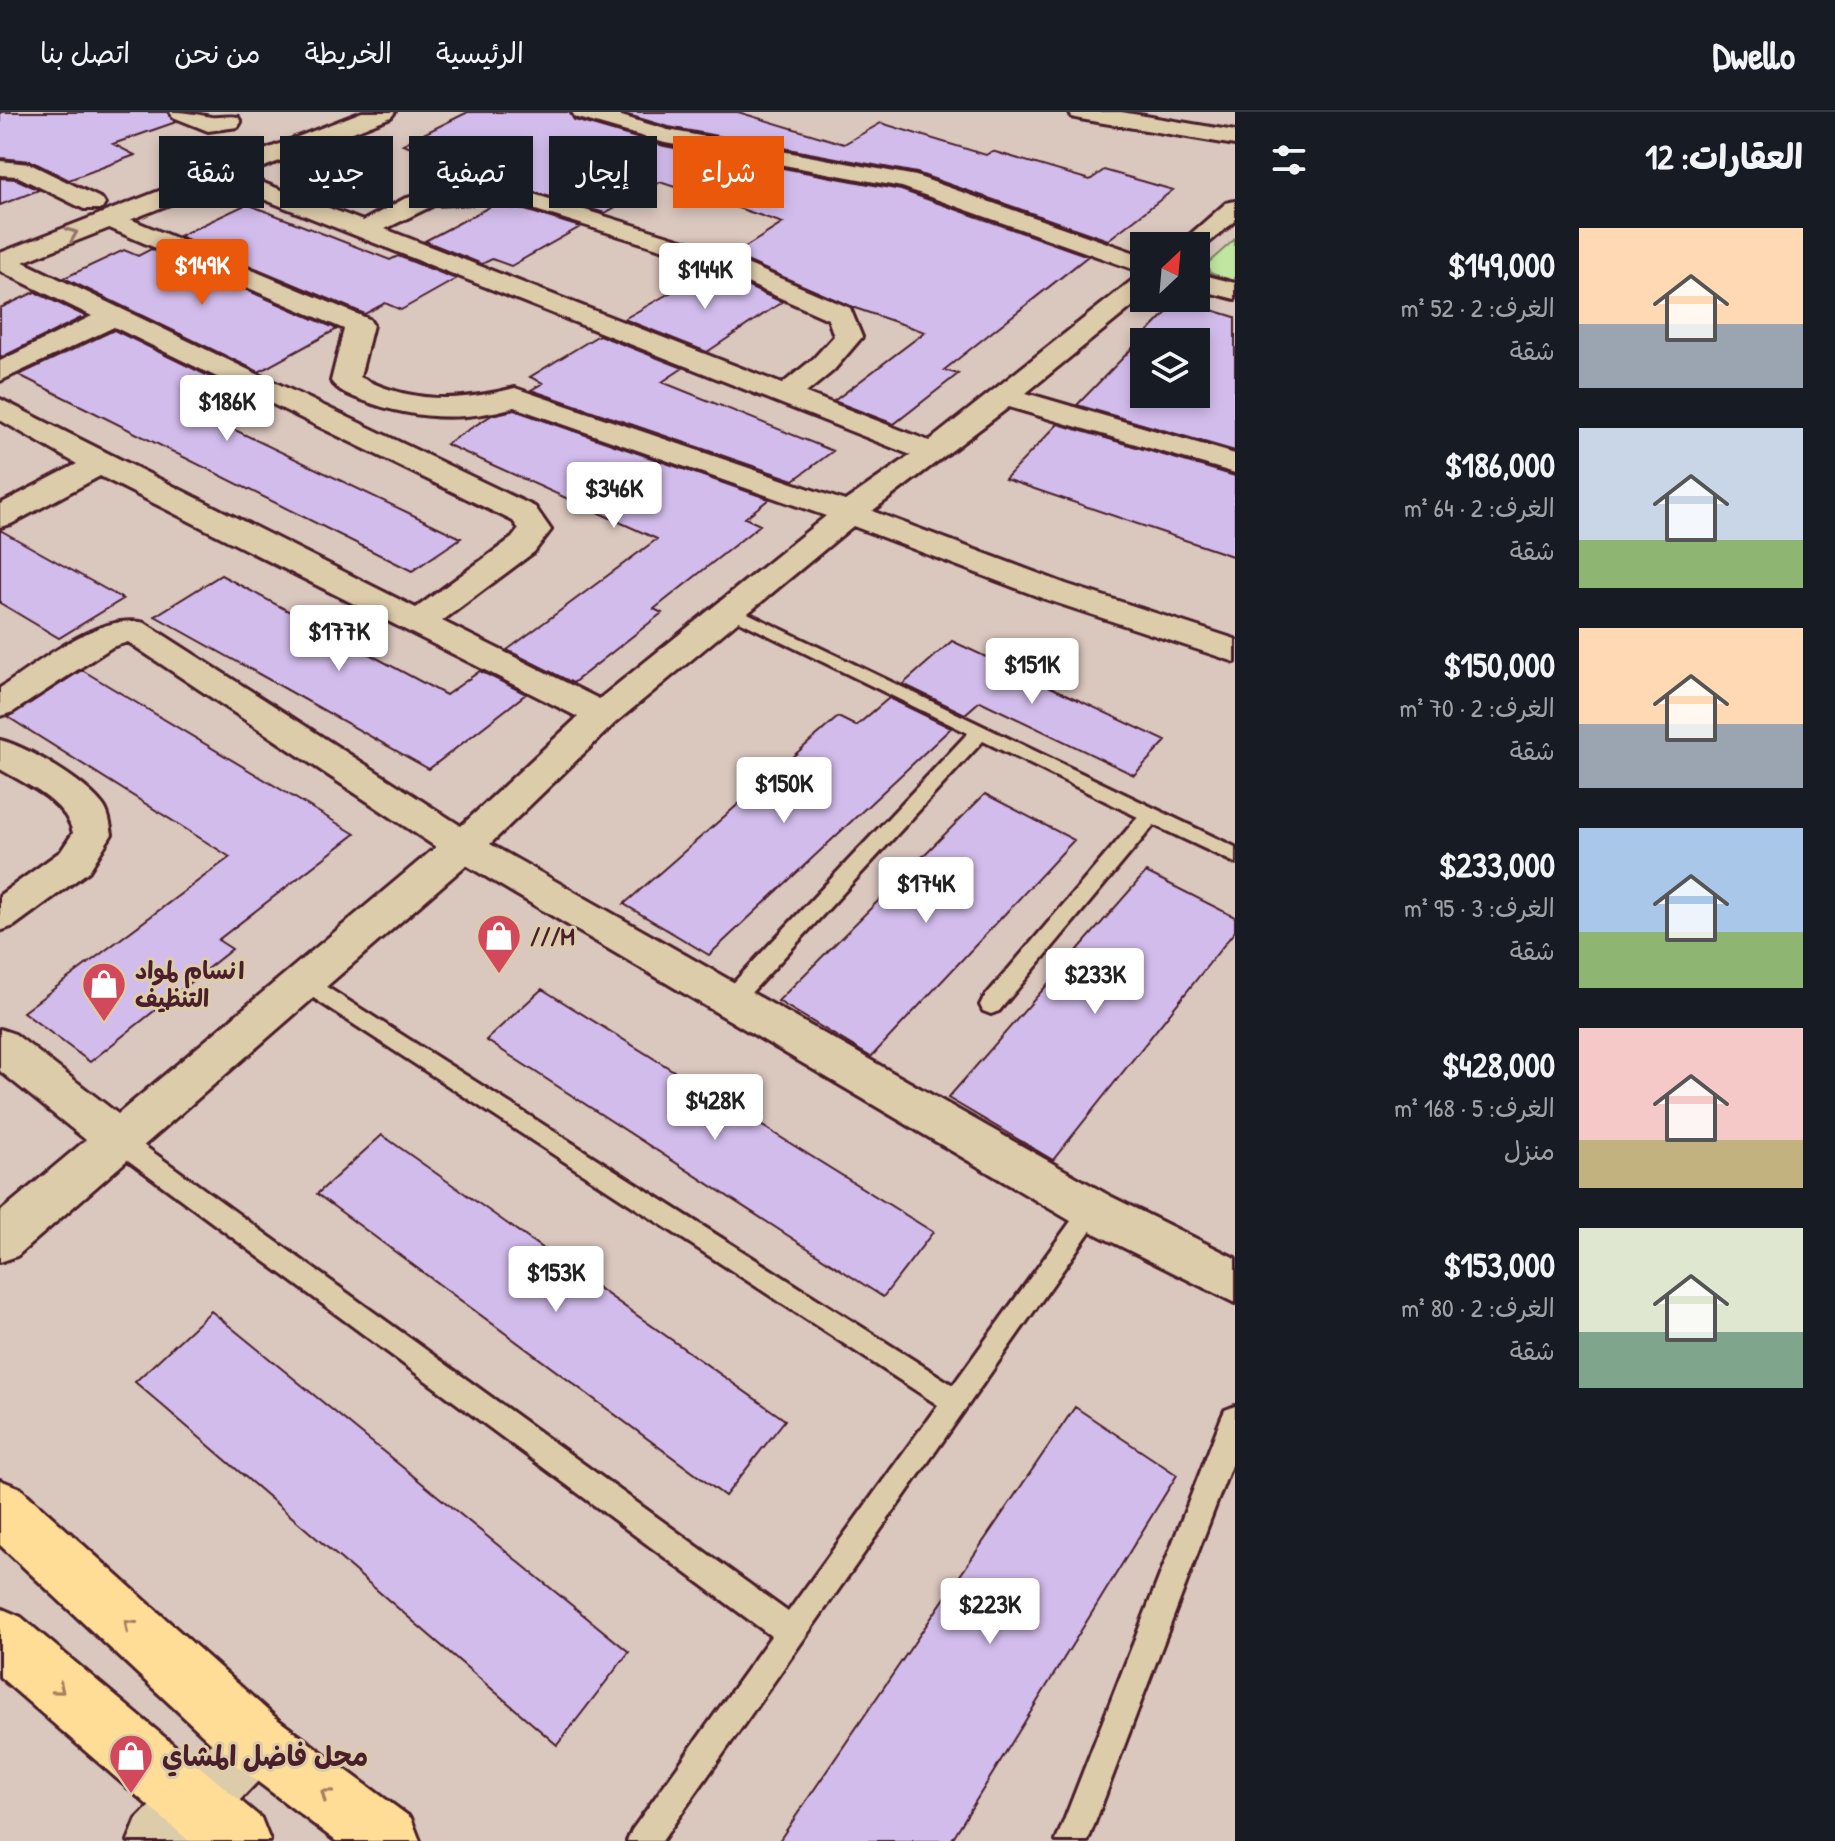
<!DOCTYPE html>
<html lang="ar">
<meta charset="utf-8">
<style>
body{margin:0;font-family:"Patrick Hand","Playpen Sans Arabic",sans-serif;background:#20242c;color:#f1f3f6;direction:rtl;height:100vh;display:flex;flex-direction:column;font-size:30px;white-space:nowrap}
*{box-sizing:border-box;margin:0}
p{font-size:26px;color:#9ea1a6}
.icon{flex:none;width:44px;height:44px;fill:none;stroke:currentColor;stroke-width:2;stroke-linecap:round;stroke-linejoin:round}
.map{position:relative;flex:1;overflow:hidden;direction:ltr}
.details{display:flex;flex-direction:column;background:#171b24;width:600px}
.details>*{flex:none}
.guide{position:absolute;left:24px;top:24px;width:760px;height:72px;direction:rtl;display:flex;gap:16px}
.needle{width:52px;rotate:26deg}
.fabs{position:absolute;left:1130px;top:120px;display:grid;gap:16px}
.fabs a{display:grid;place-items:center;width:80px;height:80px;border-radius:0px;background:#171b24;box-shadow:0 4px 12px #0003;font-size:40px}
.price{position:absolute;translate:-50% -68px;padding:0 18px;border-radius:8px;background:#fff;color:#222;font-size:26px;line-height:52px;filter:drop-shadow(0 2px 4px #0008)}
.price::after{content:'';position:absolute;left:50%;top:48px;width:24px;height:18px;margin-left:-12px;background:inherit;clip-path:polygon(0 0,100% 0,50% 100%)}
.price.on{background:#ea580c;color:#fff}
ul{padding:0;list-style:none}
li{display:flex;align-items:center;gap:24px;height:200px;padding:0 32px}
li span{display:grid;place-items:center;flex:none;width:224px;height:160px;border-radius:0px;color:#555}
li>.icon{margin-inline-start:auto}
span .icon{width:96px;height:96px;fill:#fffc;stroke-width:1}
li b{font-size:34px}
h2{display:flex;justify-content:space-between;align-items:center;height:96px;padding:0 32px;font-size:34px}
.tag{padding:0 28px;border-radius:0px;background:#171b24;box-shadow:0 4px 12px #0003;font-size:28px;line-height:72px}
.tag.on{background:#ea580c;color:#fff}
header{display:flex;align-items:center;gap:48px;box-sizing:border-box;height:112px;padding:0 40px;background:#171b24;border-bottom:2px solid #363941}
header strong{font-size:38px}
nav{display:flex;gap:44px;margin-inline-start:auto;font-size:28px}
main{display:flex;flex:1;min-height:0}
.map>svg:first-child{display:block}
</style>
<header>
<strong>Dwello</strong>
<nav><a>الرئيسية</a><a>الخريطة</a><a>من نحن</a><a>اتصل بنا</a></nav>
</header>
<main>
<section class="details">
<h2>العقارات: 12<svg class="icon" aria-label="filters" viewBox="0 0 24 24"><path d="M4 7h16M4 17h16"/><circle cx="9" cy="7" r="2"/><circle cx="15" cy="17" r="2"/></svg></h2>
<ul>
<li><span style="background:linear-gradient(#ffd9b3 60%,#9aa5b1 0)"><svg class="icon" aria-label="home" viewBox="0 0 24 24"><path d="M3 11l9-7 9 7M6 9v11h12V9"/></svg></span><div><b>$149,000</b><p>الغرف: 2 · 52 m²</p><p>شقة</p></div></li>
<li><span style="background:linear-gradient(#c9d6e8 70%,#8fb573 0)"><svg class="icon" aria-label="home" viewBox="0 0 24 24"><path d="M3 11l9-7 9 7M6 9v11h12V9"/></svg></span><div><b>$186,000</b><p>الغرف: 2 · 64 m²</p><p>شقة</p></div></li>
<li><span style="background:linear-gradient(#ffd9b3 60%,#9aa5b1 0)"><svg class="icon" aria-label="home" viewBox="0 0 24 24"><path d="M3 11l9-7 9 7M6 9v11h12V9"/></svg></span><div><b>$150,000</b><p>الغرف: 2 · 70 m²</p><p>شقة</p></div></li>
<li><span style="background:linear-gradient(#a9c7e8 65%,#8fb573 0)"><svg class="icon" aria-label="home" viewBox="0 0 24 24"><path d="M3 11l9-7 9 7M6 9v11h12V9"/></svg></span><div><b>$233,000</b><p>الغرف: 3 · 95 m²</p><p>شقة</p></div></li>
<li><span style="background:linear-gradient(#f6c9c9 70%,#c2b280 0)"><svg class="icon" aria-label="home" viewBox="0 0 24 24"><path d="M3 11l9-7 9 7M6 9v11h12V9"/></svg></span><div><b>$428,000</b><p>الغرف: 5 · 168 m²</p><p>منزل</p></div></li>
<li><span style="background:linear-gradient(#dfe7d0 65%,#7fa58c 0)"><svg class="icon" aria-label="home" viewBox="0 0 24 24"><path d="M3 11l9-7 9 7M6 9v11h12V9"/></svg></span><div><b>$153,000</b><p>الغرف: 2 · 80 m²</p><p>شقة</p></div></li>
</ul>
</section>
<div class="map">
<svg width="1235" height="1729" viewBox="0 0 1235 1729">
<rect width="100%" height="100%" fill="#dac7be"/>
<filter id="ink" filterUnits="userSpaceOnUse"><feTurbulence type="fractalNoise" baseFrequency=".0125" numOctaves="2"/><feDisplacementMap in="SourceGraphic" scale="16" xChannelSelector="R" yChannelSelector="G"/><feConvolveMatrix kernelMatrix="1 2 1 2 8 2 1 2 1" color-interpolation-filters="sRGB"/></filter>
<g filter="url(#ink)">
<path fill="#c0e6a1" stroke="#858266" stroke-width="2" d="M1235,127v43l-25,-9 -3,-9z"/>
<path fill="#d2bcec" stroke="#4a1f2b" stroke-width="2" fill-rule="evenodd" d="M0,0h167l9,10 -63,22 22,11 -66,25 -38,-19 -31,-3z
M468,0h101l5,8 90,26 237,44 187,66 -144,114 14,4 -64,50 -60,-23 91,-69 -73,-25 -119,-52 50,-32 -123,-41 -55,31 -82,-24 4,-2 -124,-43z
M618,0h120l106,32 37,-21 105,32 6,-4 98,29 14,-10 69,20 -65,50 -191,-67 -248,-46z
M0,66l16,1 23,11 -39,15z
M247,92l143,56 8,-4 58,23 -55,31 -16,-7 -20,11 -186,-78z
M493,93l32,5 55,17 -69,39 -19,-7 -10,5 -57,-23z
M151,137l186,80 -78,43 -195,-94 60,-28 14,6z
M710,158l72,32 -75,50 -83,-33z
M35,180l50,24 -85,42v-50z
M1179,188l56,17v134l-158,-46zM1144,230h52v52h-52z
M114,218l117,57 -40,22 270,129 -49,33 -393,-196z
M599,223l84,33 -21,14 171,69 -39,29 -263,-90 12,-7 -13,-6z
M514,298l255,89 -24,19 15,7 -106,84 8,4 -89,70 -66,-33 150,-111 -211,-95 46,-29z
M1058,312l177,52v81l-230,-78z
M0,418l123,69 -64,39 -59,-35z
M221,463l225,120 34,-24 46,23 -97,75 -274,-153z
M952,529l214,100 -32,34 -154,-74 -15,13 -62,-30z
M82,558l273,164 -137,106 14,9 -142,113 -67,-50 207,-155 -222,-140z
M889,586l62,30 -242,227 -85,-51 214,-187 18,9z
M985,682l89,46 -203,217 -93,-56z
M1146,760l89,45v14l-182,229 -105,-62z
M542,877l391,243 -50,65 -397,-257z
M382,1023l403,285 -60,76 -408,-302z
M211,1199l418,341 -72,93 -422,-363z
M1075,1295l102,68 -226,366h-172z"/>
<g fill="none" stroke-linecap="round" stroke-linejoin="round">
<g stroke="#4a1f2b" stroke-width="6">
<path id="lane" d="M731,493l504,242v16l-81,-38 -155,186 -8,3 -8,-3 -3,-6 3,-6 155,-182 -155,-76 -245,266 -8,3 -8,-3 -3,-6 3,-6 246,-262 -243,-119 -3,-4z
M303,860l650,413 131,-182 9,-3 9,3 3,7 -443,631h-35l5,-11 139,-194 -662,-490 -4,-7 4,-7 8,-3 8,3 663,480 150,-207 -643,-419 -3,-6 3,-6z
M1235,1294v49l-147,386h-32l165,-422 4,-9z"/>
</g>
<g stroke="#4a1f2b" stroke-width="6">
<path id="street" d="M170,0c15,0 26,2 41,5 9,1 18,-2 27,0l3,5 -3,5 -30,4 -35,-14z
M572,0h36l60,18 248,46 228,80v17l-242,-86 -237,-44 -90,-26z
M1069,0h52l114,19v14l-155,-26 -8,-2z
M0,49l30,3 72,35 3,5 -3,5h-18l-67,-33 -17,-1z
M224,56l139,53 41,-22 28,-8 65,-3 33,5 181,56 139,59 12,29 -29,34 -27,22 123,48 206,-163 9,-2v21l-118,96 209,61v19l-226,-66 -137,104 194,73 169,55v23l-193,-64 -189,-72 -238,197 -125,121 620,352 125,62v45l-159,-79 -610,-359 -449,391 -17,6v-50l86,-72 -86,-69v-42l15,5 103,80 318,-267 -308,-205 -16,5 -99,65 -13,4v-28c37,-24 100,-77 145,-65l316,203 117,-109 -478,-241 -89,48 -11,3v-23l77,-40 -77,-44v-21l416,209 96,-70 7,-9 -6,-8 -399,-194 -114,54v-20l92,-45 -92,-45v-16l11,1 524,251 16,23 -17,22 -92,69 157,78 227,-183 -312,-109c-51,15 -103,12 -152,-7 -11,-4 -24,-9 -31,-19l13,-52 -244,-105 -4,-5 4,-5h18l251,105 4,6 -13,52c52,27 100,25 155,11l330,113 66,-46 -696,-275 -3,-5 3,-5zM497,90l29,5 167,52 135,60 6,17 -21,23 -31,25 -397,-155 49,-24z
M1235,89v20l-36,30 -3,1v-6h-19l49,-43z
M1196,161l39,10v16l-39,-10z
M0,628c28,7 84,41 102,64 7,8 8,20 10,30l-23,37 -75,55 -14,5v-36l61,-44 12,-18c-7,-32 -46,-48 -73,-64z
M255,1599l21,9 9,21 -9,21 -75,79h-73l9,-22 97,-99z"/>
</g>
<g stroke="#4a1f2b" stroke-width="6">
<path id="secondary" d="M362,0h33l-4,5 -391,154v-18z"/>
</g>
<g stroke="#4a1f2b" stroke-width="6">
<path id="primary" d="M0,1368l20,8 257,231 134,99 9,23h-84l-103,-78 -233,-218z
M0,1496l21,9 240,201 9,23h-81l-189,-164z"/>
</g>
<use href="#lane" fill="#dca" fill-rule="evenodd"/>
<use href="#street" fill="#dca" fill-rule="evenodd"/>
<use href="#secondary" fill="#dca" fill-rule="evenodd"/>
<use href="#primary" fill="#ffdd96" fill-rule="evenodd"/>
</g>
<defs><path id="oneway-chevron" d="M-2-3.5L2.5 0L-2 3.5" fill="none" stroke-width="1.6" stroke-linecap="round" stroke-linejoin="round" transform="scale(2)"/></defs>
<use stroke="#94766a" href="#oneway-chevron" transform="translate(72 122) rotate(-22)"/>
<g stroke="#a47e60">
<use href="#oneway-chevron" transform="translate(129 1513) rotate(-138)"/>
<use href="#oneway-chevron" transform="translate(59 1577) rotate(40)"/>
<use href="#oneway-chevron" transform="translate(326 1682) rotate(-143)"/>
</g>
</g>
<defs>
<g id="shop-pin" transform="scale(2.3)"><path d="M0 17L-7.5 6A9.5 9.5 0 1 1 7.5 6Z" fill="#d1495b" stroke="#dca"/><path d="M-5-2.5h2.3a2.7 3.5 0 0 1 5.4 0H5L5.5 6h-11ZM-1.5-2.5h3a1.5 2.3 0 0 0-3 0Z" fill="#fff"/></g>
</defs>
<g fill-rule="evenodd">
<use href="#shop-pin" x="499" y="824"/>
<use href="#shop-pin" x="104" y="872"/>
<use href="#shop-pin" x="131" y="1644"/>
</g>
<g text-anchor="middle" dominant-baseline="central" stroke-width="6" stroke-linejoin="round" paint-order="stroke">
<g font-size="24" font-weight="bold" fill="#4a1f2b" stroke="#dca" text-anchor="start">
<text x="530" y="824">///M</text>
<text x="135" y="858">انسام لمواد<tspan x="135" dy="28">التنظيف</tspan></text>
</g>
<g font-size="28" font-weight="bold" fill="#4a1f2b" stroke="#dca" text-anchor="start">
<text x="162" y="1644">محل فاضل المشاي</text>
</g>
</g>
</svg>
<div class="fabs">
<a><svg class="needle" viewBox="-14 -14 28 28"><path d="M0-13l5 13h-10z" fill="#e53935"/><path d="M0 13l5-13h-10z" fill="#9ea1a6"/></svg></a>
<a><svg class="icon" aria-label="layers" viewBox="0 0 24 24"><path d="M12 4l9 5-9 5-9-5zM3 14l9 5 9-5"/></svg></a>
</div>
<b class="price on" style="left:202px;top:195px">$149K</b>
<b class="price" style="left:705px;top:199px">$144K</b>
<b class="price" style="left:227px;top:331px">$186K</b>
<b class="price" style="left:614px;top:418px">$346K</b>
<b class="price" style="left:339px;top:561px">$177K</b>
<b class="price" style="left:1032px;top:594px">$151K</b>
<b class="price" style="left:784px;top:713px">$150K</b>
<b class="price" style="left:926px;top:813px">$174K</b>
<b class="price" style="left:1095px;top:904px">$233K</b>
<b class="price" style="left:715px;top:1030px">$428K</b>
<b class="price" style="left:556px;top:1202px">$153K</b>
<b class="price" style="left:990px;top:1534px">$223K</b>
<div class="guide">
<a class="tag on">شراء</a>
<a class="tag">إيجار</a>
<a class="tag">تصفية</a>
<a class="tag">جديد</a>
<a class="tag">شقة</a>
</div>
</div>
</main>
